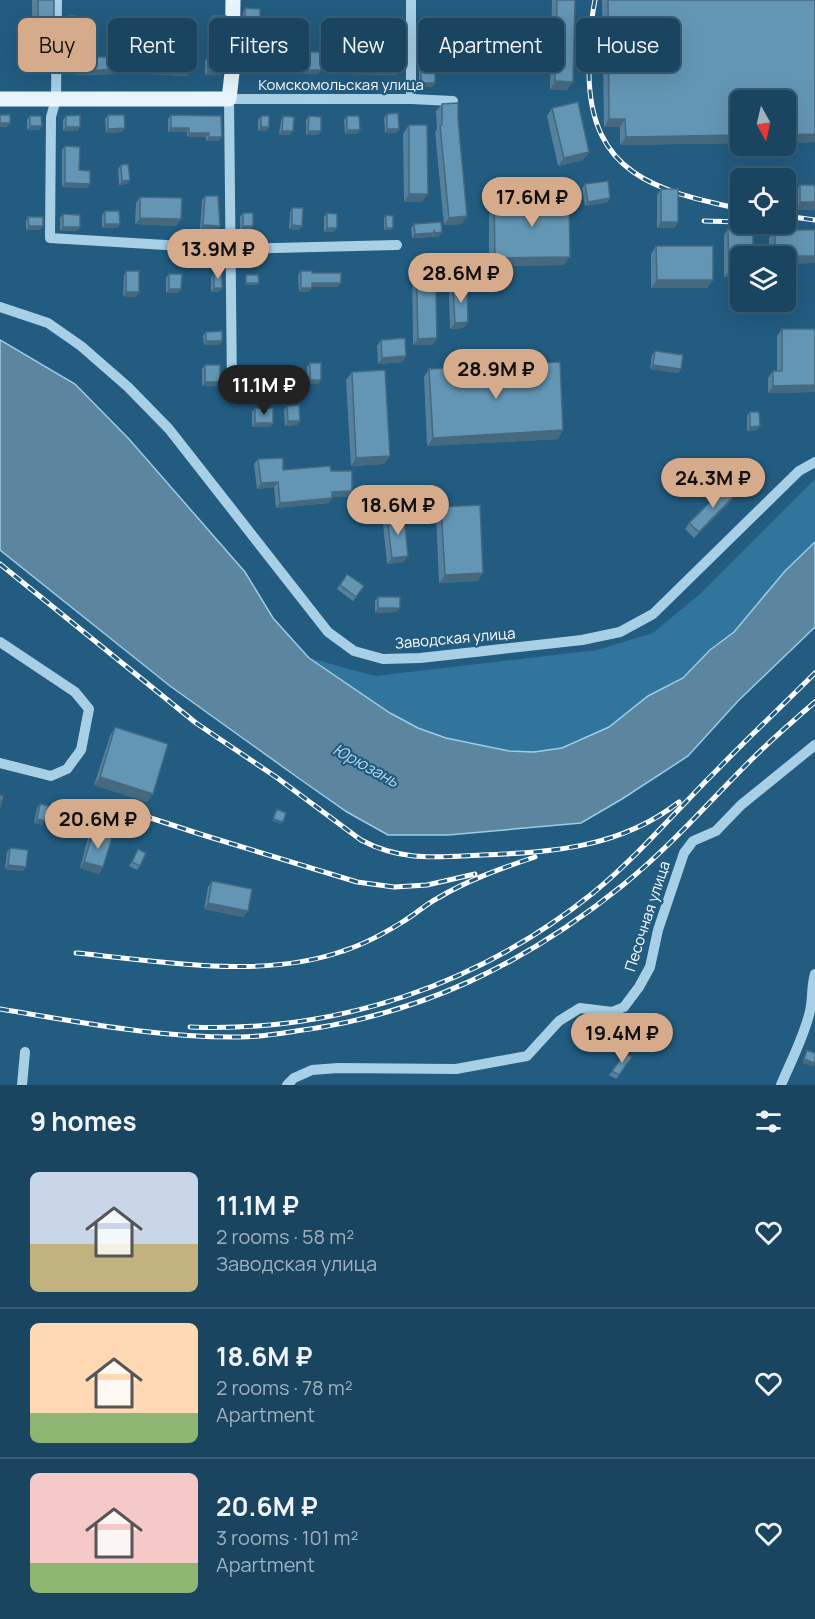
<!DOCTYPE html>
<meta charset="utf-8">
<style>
body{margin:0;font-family:Manrope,sans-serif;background:#274f69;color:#f1f3f6;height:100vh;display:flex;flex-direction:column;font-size:22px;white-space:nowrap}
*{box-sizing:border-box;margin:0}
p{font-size:20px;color:#9fb1bd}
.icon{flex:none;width:33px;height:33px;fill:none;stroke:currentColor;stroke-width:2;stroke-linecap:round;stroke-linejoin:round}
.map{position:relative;height:1085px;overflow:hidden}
.sheet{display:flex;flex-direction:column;background:#1a4560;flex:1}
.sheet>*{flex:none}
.banner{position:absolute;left:18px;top:18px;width:780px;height:54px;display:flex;gap:12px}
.needle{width:39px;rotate:172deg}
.fabs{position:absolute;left:730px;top:90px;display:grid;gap:12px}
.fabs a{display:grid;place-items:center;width:66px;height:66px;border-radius:9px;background:#1a4560;box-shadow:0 6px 24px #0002,0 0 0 2px #385d75;font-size:30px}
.price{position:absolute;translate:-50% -51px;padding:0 14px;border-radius:21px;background:#d6ab8b;color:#111;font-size:20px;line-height:39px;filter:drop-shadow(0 2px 3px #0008)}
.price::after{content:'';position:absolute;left:50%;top:36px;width:18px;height:14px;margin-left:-9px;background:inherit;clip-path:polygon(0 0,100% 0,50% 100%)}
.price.active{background:#222;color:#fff}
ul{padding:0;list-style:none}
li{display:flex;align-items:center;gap:18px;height:150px;padding:0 30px}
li+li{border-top:2px solid #385d75}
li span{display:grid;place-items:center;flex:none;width:168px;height:120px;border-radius:9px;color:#555}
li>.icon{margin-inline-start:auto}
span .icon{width:72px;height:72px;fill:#fffc;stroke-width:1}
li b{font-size:26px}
h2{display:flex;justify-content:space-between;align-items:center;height:72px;padding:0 30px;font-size:26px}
.tag{padding:0 21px;border-radius:9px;background:#1a4560;box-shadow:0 6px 24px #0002,0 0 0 2px #385d75;font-size:21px;line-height:54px}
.tag.active{background:#d6ab8b;color:#111}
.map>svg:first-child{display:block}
</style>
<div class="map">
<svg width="815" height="1085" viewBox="0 0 815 1085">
<rect width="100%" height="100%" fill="#225c80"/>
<path fill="#32759c" d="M815,479v63l-30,29 -51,61 -24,18 -27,28 -35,18 -39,31 -47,21 -28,4 -25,-1 -63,-13 -28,-10 -31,-17 -78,-53 66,18 222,-26 56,-17 47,-39z"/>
<path fill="#5c859f" stroke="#9bcde8" stroke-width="1.5" d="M0,340l75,44 54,55 116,133 28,46 36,40 81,55 28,15 28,10 63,13 25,1 28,-4 47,-21 39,-31 35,-18 27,-28 24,-18 51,-61 30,-29v85l-77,74 -50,55 -66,43 -41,24 -133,12h-60l-41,-23 -43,-30 -134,-96 -170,-136z"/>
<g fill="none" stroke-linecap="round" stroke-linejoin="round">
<path stroke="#a7d0e7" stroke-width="10" d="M57,0l-1,99 -5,18 -1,121 182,11 165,-4
M411,0v99
M0,307l48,16 33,23 47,41 41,42 159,203 26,19 29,8 37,-1 64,-7 98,-11 38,-8 33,-18 146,-143 16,-9
M232,391l-3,-292h182l42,2
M0,642l75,50 14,17 -8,41 -14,19 -16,7 -51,-13
M22,1085l3,-33
M287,1085l7,-7 18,-8 26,-2 118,1 71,-13 32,-35 21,-13 32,4 12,-5 15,-20 11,-20 8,-37 26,-77 9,-12 23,-10 25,-26 74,-60
M781,1085c10,-24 23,-48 29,-74 3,-12 1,-24 5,-37"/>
<path stroke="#e9f5fd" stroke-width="15" d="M0,99h229l3,-26 1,-73"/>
<g stroke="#fff" stroke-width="5">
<path id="rail" d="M595,0c-5,25 -6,47 -6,73 1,101 67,118 152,136
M786,216l29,4
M704,221l37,1
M0,564l196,159 80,54 85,63c41,22 77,17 121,15 71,-3 138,-7 197,-53
M126,810l77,25 154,47 37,5 33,-2 48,-11
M76,953c85,8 185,27 267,-2 22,-7 42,-18 61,-30 12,-7 22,-17 34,-23 30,-18 64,-30 97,-41
M0,1009c80,13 159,29 240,28 19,0 37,-3 56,-6 124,-16 229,-67 327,-146 46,-37 85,-82 127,-124 20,-20 43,-40 65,-59
M190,1027c147,6 288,-42 403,-134 44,-36 82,-81 122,-121 33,-34 67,-66 100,-99"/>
</g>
<use href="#rail" stroke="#225c80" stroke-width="3" stroke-dasharray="9" stroke-linecap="butt"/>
</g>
<path fill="#55819c" d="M32,0h22v55l-5,8h-17z
M552,0h23l-8,90h-17z
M602,0h213v142l-29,1v-43h-45v43l-121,2v-18h-16z
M245,8l15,15 -3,5 -15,-1 1,-15z
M67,16l8,14 -3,4h-8l1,-14z
M212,16l11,15h-15l1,-11z
M422,24l13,40v19l-3,4h-13v-18l2,-3h3l-1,-22 -3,1v-18z
M88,49l7,8 23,12 -3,5 -36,1 -12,-2 1,-16 2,-4h15z
M353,51l23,3 24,17 -3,4 -51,-1v-12l4,-4v-3z
M154,52l36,20 -3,4 -37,-2 1,-18z
M310,52l11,18 -3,4h-32v-14l3,-4h18z
M245,55l15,15 -2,4h-16v-15z
M208,57l15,14 -3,4h-15v-14z
M442,104l16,15 4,105 -18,1 -9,-93 2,-3 -1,-18z
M552,108l37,44 -6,8 -25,6 -11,-50z
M387,114l12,15 -3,4h-11l-1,-15z
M108,115l14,17 -16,1 -1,-14z
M171,115l50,1 -2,25h-13v-4h-19v-5h-19v-13z
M30,116l9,14h-12v-10z
M66,116l14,11 -3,4h-14v-11z
M261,116l8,11 -3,4h-8v-11z
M283,116l7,19h-11l2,-15z
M309,116l12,15 -3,4h-12v-15z
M347,116l13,14 -3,4h-12l-1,-14z
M409,125l13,77h-18l-1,-68z
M65,146l14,24 8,18 -25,-1v-37z
M121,165l9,15 -3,4 -8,1 -1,-16z
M585,184l23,18 -23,4 -3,-18z
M800,185h15l-20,25v-17z
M661,189l17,33 -4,6h-17v-33z
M205,196l15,30 -3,4h-17l2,-30z
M140,197l36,29 -41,-2 1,-21z
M494,198l70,67 -75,1v-60z
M292,208l10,18 -3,4 -10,-1 1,-17z
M105,211l15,13 -3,4h-15v-13z
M243,213l7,17h-10v-13z
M327,213l7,19h-10v-15z
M63,214l17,13 -3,4h-17v-13z
M386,215l6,15h-8v-12z
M28,217l15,9 -3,4h-14v-9z
M441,222l-2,15h-7v-1l-1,1 -19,1 -1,-10 3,-4z
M728,229l13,27v21h-17v-42z
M775,230l11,26h-17v-18z
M656,246l57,34 -6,8h-56v-34z
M449,255l21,33 -3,4 -3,36 -14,1 -1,-36 4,-6 11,-1 -18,-27z
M416,257l17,88h-20l-1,-82z
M126,271l10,26 -13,-1 1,-21z
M301,271l11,2 26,14h-26l-3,5h-10l-1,-17z
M214,273l8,15 -3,4h-8v-14z
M169,274l9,19h-12v-15z
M782,329h33v63l-47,1v-15l5,-7h4v-35z
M206,332l14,13h-16l-1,-9z
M381,340l25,16 -4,6 -24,2 -1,-18z
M655,351l26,18 -3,4 -28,-4 2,-14z
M310,363l11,17 -3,4h-11v-17z
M205,365l12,21h-15v-17z
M242,367l15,16 -18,-1v-11z
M429,369l129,70 -131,7 -3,-69z
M352,372l38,84 -6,8 -33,2 -5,-86z
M287,406l13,15 -3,4 -12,1 -1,-16z
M255,408l18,15 -3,4h-18v-15z
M750,412l7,18 -10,1v-15z
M258,459l25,11 48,1 21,20 -4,6h-16l-3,6 -53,5 -2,-21 -17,2 -3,-25z
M732,500l-38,38 -9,-9 4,-6z
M441,507l37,74 -39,2 -3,-68z
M387,517l17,45 -17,2 -4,-41z
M347,574l17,12 -11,15 -16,-12z
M378,597l19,15 -22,1v-12z
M115,727l32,75 -53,-17 16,-49z
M40,804l2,21 -8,-2 3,-15z
M93,832l10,35 -4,7 -19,-6 8,-30z
M10,848l16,19 -3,4 -18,-2 2,-17z
M138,849l2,17 -3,4 -8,-4z
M212,881l36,30 -5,6 -39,-8 4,-22z
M625,1053l7,4 -16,22 -7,-4z"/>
<path fill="#45697f" d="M245,23h15l-3,5 -15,-1z
M211,27h15l-3,4h-15z
M67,30h8l-3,4h-8z
M38,55h16l-5,8h-17z
M70,69h48l-3,5 -36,1 -12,-2z
M153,70l37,2 -3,4 -37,-2z
M245,70h15l-2,4h-16z
M289,70h32l-3,4h-32z
M349,70l51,1 -3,4 -51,-1z
M208,71h15l-3,4h-15z
M555,81l18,1 -6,8h-17z
M421,83h14l-3,4h-13z
M609,119h16l-5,8h-16z
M0,123h10l-3,4h-7z
M30,126h12l-3,4h-12z
M66,127h14l-3,4h-14z
M261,127h8l-3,4h-8z
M125,128l-3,4 -16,1 2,-4z
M171,128h18l-2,4h-19z
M387,129h12l-3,4h-11z
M347,130h13l-3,4h-12z
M282,131h11l-3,4h-11z
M308,131h13l-3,4h-12z
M189,133h20l-3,4h-19z
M815,134v8l-29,1v-8z
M741,135v8l-121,2 6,-8z
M209,137h13l-3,4h-13z
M589,152l-6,8 -25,6 6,-8z
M130,180l-3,4 -8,1 3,-4z
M65,183l25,1 -3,4 -25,-1z
M409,194h19l-6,8h-18z
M610,198l-2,4 -23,4 3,-4z
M800,202h15v8h-20z
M467,216l-5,8 -18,1 5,-7z
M140,218l41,1 -5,7 -41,-2z
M661,222h17l-4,6h-17z
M105,224h15l-3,4h-15z
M203,225l17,1 -3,4h-17z
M292,225l10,1 -3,4 -10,-1z
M29,226h14l-3,4h-14z
M243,226h10l-3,4h-10z
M63,227h17l-3,4h-17z
M327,228h10l-3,4h-10z
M386,228h7l-1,2h-8z
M442,232l-3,5h-7l3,-4z
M434,233l-3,4 -19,1 3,-4z
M786,256h29v7l-29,1z
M570,257l-6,8 -75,1 6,-8z
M729,271h12v6h-17z
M657,280h56l-6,8h-56z
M246,283h13l-2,2h-12z
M312,283h29l-3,4h-29z
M214,288h8l-3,4h-8z
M301,288h11l-3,4h-10z
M169,289h12l-3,4h-12z
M126,292h13l-3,5 -13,-1z
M468,322l-4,6 -14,1 5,-6z
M437,338l-4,7h-20l5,-6z
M206,341h16l-2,4h-16z
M406,356l-4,6 -24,2 4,-6z
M653,365l28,4 -3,4 -28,-4z
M242,378l18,1 -3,4 -18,-1z
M310,380h11l-3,4h-11z
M205,382h15l-3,4h-15z
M815,385v7l-47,1 5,-7z
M288,421h12l-3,4 -12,1z
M255,423h18l-3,4h-18z
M760,426l-3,4 -10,1 3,-4z
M563,430l-5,9 -131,7 6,-8z
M390,456l-6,8 -33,2 5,-8z
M278,482l-4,5 -17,2 4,-6z
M352,491l-4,6h-20l4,-5z
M736,494l-4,6 -38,38 5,-6z
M332,498l-3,5 -53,5 4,-5z
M408,556l-4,6 -17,2 5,-6z
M483,573l-5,8 -39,2 6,-8z
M378,608h22l-3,4 -22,1z
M100,777l53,17 -6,8 -53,-17z
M37,819l8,2 -3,4 -8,-2z
M273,819l10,3 -2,2 -9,-3z
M77,825l11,2 -1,2 -11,-2z
M84,862l19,5 -4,7 -19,-6z
M8,865l18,2 -3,4 -18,-2z
M208,903l40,8 -5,6 -39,-8z
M804,1059l11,4 -1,4 -12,-4z"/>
<path fill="#6396b5" stroke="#45697f" stroke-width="1.5" d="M38,0h16v55h-16z
M557,0h18l-2,82 -18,-1z
M608,0h207v134l-29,1v-35h-45v35l-115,2 -1,-18h-16z
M245,8l15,1v14h-15z
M67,16h8v14h-8z
M212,16h14v11h-15z
M435,23l2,38h-2v22h-14v-17h5v-25h-4v-17z
M88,49h7v8h23v12l-36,2 -12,-2v-16h18z
M375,50l1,4h24v17l-51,-1v-12h4v-7z
M154,52h36v20l-37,-2z
M310,52h11v18h-32v-14h21z
M245,55h15v15h-15z
M208,57h15v14h-15z
M578,102l11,50 -25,6 -12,-50z
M458,103v16l9,97 -18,2 -9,-93h2v-21z
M398,113l1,16h-12v-15z
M0,115h10v8h-10z
M80,115v12h-14v-11z
M108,115h16l1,13 -17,1z
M171,115l50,1 1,21h-13v-4h-20v-5h-18z
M30,116h11l1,10h-12z
M261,116h8v11h-8z
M283,116l11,1 -1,14h-11z
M309,116l12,1v14h-13z
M347,116h12l1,14h-13z
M409,125h18l1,69h-19z
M65,146l15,1 -1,23 11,1v13l-25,-1z
M128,164l2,16 -8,1 -1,-16z
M608,181l2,17 -22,4 -3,-18z
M800,185h15v17h-15z
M661,189h17v33h-17z
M205,196h13l2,30 -17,-1z
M140,197l42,1 -1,21 -41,-1z
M569,197l1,60 -75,1 -1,-60z
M292,208h11l-1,18 -10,-1z
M105,211h14l1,13h-15z
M243,213h10v13h-10z
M327,213l10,1v14h-10z
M63,214l17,1v12h-17z
M386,215l7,1v12h-7z
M28,217h15v9h-14z
M441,222l1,10 -7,1 -1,-3v3l-19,1 -1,-10z
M728,229h25v27h-12v15h-12z
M775,230h40v26h-40z
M656,246h57v34h-56z
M468,254l2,34 -21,-33z
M416,257h19l2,81 -19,1z
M126,271h13v21h-13z
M301,271h11v2h29v10h-29v5h-11z
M214,273h8v15h-8z
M169,274h13l-1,15h-12z
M246,275h12l1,8h-13z
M467,286l1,36 -13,1 -2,-36z
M782,329h33v56l-42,1v-15h9z
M222,331v10h-16v-9z
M405,338l1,18 -24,2 -1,-18z
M655,351l28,4 -2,14 -28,-4z
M560,362l3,68 -130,8 -4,-69z
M310,363h11v17h-11z
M205,365h15v17h-15z
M242,367h18v12l-18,-1z
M385,370l5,86 -34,2 -4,-86z
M299,405l1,16h-12l-1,-15z
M255,408h18v15h-18z
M750,412h9l1,14 -10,1z
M283,458v12l47,-4 1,5h21v20l-20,1v6l-52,5 -2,-21 -17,1 -3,-24z
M727,485l9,9 -37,38 -10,-9z
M480,505l3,68 -38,2 -4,-68z
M404,515l4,41 -16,2 -5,-41z
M347,574l17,12 -8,11 -16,-12z
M378,597h22v11h-22z
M115,727l53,17 -15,50 -53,-17z
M0,795l3,1 -3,12z
M40,804l8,2 -3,15 -8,-2z
M277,809l9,4 -3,9 -10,-3z
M79,816l11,3 -2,8 -11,-2z
M93,832l19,6 -9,29 -19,-5z
M10,848l18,2 -2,17 -18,-2z
M138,849l8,4 -6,13 -8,-4z
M212,881l40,8 -4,22 -40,-8z
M807,1050l8,3v10l-11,-4z
M625,1053l7,4 -13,18 -7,-4z"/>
<g text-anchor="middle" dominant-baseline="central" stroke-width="4.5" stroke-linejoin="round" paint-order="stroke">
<g font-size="15" fill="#fff" stroke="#225c80">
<text x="341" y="84">Комскомольская улица</text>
<text transform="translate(455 638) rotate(-5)">Заводская улица</text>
<text transform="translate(647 916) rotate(-72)">Песочная улица</text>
</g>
<g font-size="16" font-style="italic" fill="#b3d9ef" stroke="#225c80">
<text transform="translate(366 765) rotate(29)">Юрюзань</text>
</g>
</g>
</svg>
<div class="fabs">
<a><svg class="needle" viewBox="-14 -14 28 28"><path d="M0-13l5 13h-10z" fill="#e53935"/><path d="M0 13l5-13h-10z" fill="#9fb1bd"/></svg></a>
<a><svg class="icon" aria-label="locate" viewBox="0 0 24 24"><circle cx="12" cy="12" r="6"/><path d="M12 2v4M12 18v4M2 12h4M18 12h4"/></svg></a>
<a><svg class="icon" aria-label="layers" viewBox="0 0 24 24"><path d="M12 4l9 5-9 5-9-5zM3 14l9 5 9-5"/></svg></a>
</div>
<b class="price" style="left:532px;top:228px">17.6M ₽</b>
<b class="price" style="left:218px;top:280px">13.9M ₽</b>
<b class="price" style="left:461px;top:304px">28.6M ₽</b>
<b class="price" style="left:496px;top:400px">28.9M ₽</b>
<b class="price active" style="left:264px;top:416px">11.1M ₽</b>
<b class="price" style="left:713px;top:509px">24.3M ₽</b>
<b class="price" style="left:398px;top:536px">18.6M ₽</b>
<b class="price" style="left:98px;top:850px">20.6M ₽</b>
<b class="price" style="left:622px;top:1064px">19.4M ₽</b>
<div class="banner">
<a class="tag active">Buy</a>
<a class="tag">Rent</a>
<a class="tag">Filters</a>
<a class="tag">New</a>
<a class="tag">Apartment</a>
<a class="tag">House</a>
</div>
</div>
<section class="sheet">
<h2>9 homes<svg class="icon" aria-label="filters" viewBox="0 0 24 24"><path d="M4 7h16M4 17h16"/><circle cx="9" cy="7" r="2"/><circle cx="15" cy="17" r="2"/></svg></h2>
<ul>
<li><span style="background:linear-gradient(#c9d6e8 60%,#c2b280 0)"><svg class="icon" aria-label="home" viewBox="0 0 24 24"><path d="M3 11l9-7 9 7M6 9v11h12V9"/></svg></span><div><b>11.1M ₽</b><p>2 rooms · 58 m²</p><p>Заводская улица</p></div><svg class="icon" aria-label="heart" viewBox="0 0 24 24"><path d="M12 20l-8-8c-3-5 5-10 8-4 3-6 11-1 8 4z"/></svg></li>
<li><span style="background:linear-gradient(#ffd9b3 75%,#8fb573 0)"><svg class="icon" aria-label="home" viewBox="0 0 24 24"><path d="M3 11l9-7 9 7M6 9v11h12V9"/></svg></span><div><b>18.6M ₽</b><p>2 rooms · 78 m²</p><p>Apartment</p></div><svg class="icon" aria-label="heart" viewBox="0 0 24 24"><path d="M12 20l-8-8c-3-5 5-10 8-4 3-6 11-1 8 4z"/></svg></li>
<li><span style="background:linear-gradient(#f6c9c9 75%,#8fb573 0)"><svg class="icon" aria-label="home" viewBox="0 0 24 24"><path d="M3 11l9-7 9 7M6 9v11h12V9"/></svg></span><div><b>20.6M ₽</b><p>3 rooms · 101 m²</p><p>Apartment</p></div><svg class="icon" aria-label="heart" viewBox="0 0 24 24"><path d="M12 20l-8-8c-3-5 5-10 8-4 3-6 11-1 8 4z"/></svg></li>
</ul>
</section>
